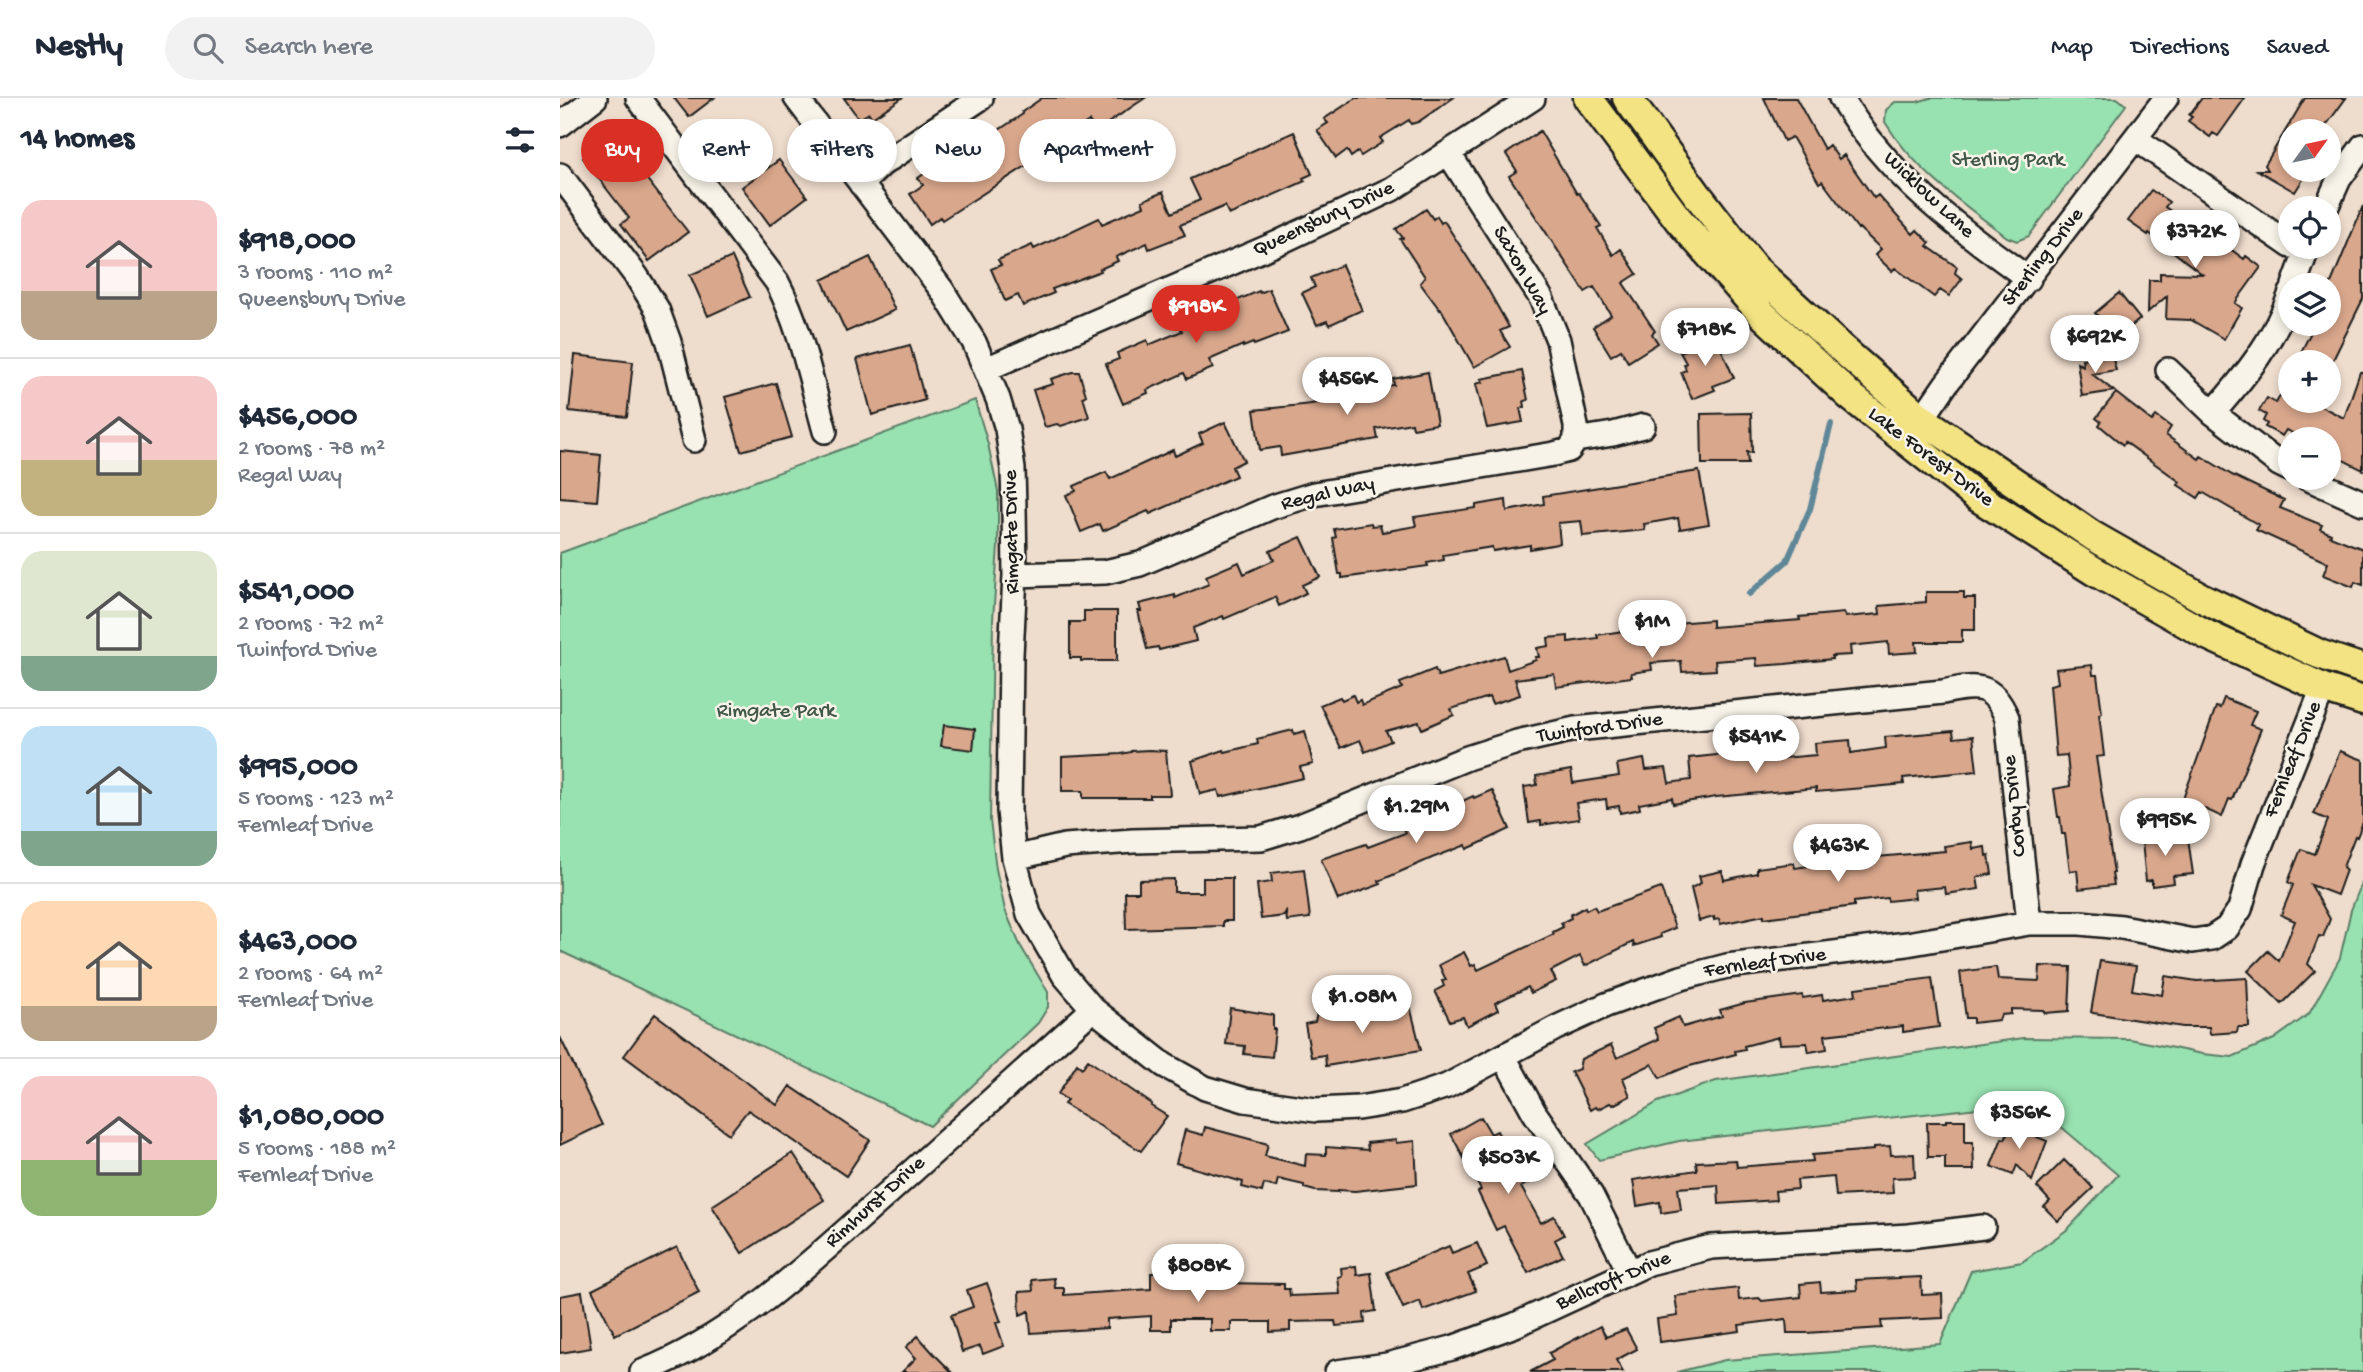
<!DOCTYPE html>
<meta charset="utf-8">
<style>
body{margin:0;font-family:"Gochi Hand",sans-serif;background:#f2f2f3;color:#1f2937;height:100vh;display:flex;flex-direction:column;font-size:26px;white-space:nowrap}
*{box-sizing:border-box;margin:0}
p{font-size:23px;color:#747a83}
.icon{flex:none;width:38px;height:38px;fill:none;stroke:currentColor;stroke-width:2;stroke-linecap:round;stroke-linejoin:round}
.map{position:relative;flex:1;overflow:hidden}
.drawer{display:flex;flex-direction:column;background:#fff;width:560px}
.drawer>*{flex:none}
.banner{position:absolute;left:21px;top:21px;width:665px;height:63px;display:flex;gap:14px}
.needle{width:46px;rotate:57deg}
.controls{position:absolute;left:1718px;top:21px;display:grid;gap:14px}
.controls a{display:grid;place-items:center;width:63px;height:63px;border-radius:50%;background:#fff;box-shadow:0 4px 10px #0003;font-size:35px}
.price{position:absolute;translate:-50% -60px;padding:0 16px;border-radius:24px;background:#fff;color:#222;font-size:23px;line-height:46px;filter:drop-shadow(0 2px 4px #0008)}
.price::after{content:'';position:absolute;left:50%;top:42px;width:21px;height:16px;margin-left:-10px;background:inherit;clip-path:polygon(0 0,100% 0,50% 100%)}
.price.on{background:#d93025;color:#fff}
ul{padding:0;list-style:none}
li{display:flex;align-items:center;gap:21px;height:175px;padding:0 21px}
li+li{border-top:2px solid #e0e1e3}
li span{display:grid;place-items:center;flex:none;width:196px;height:140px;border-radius:21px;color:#555}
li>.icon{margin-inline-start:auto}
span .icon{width:84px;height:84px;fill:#fffc;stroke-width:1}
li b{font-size:30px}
h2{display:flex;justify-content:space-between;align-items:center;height:84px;padding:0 21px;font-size:30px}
.chip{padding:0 24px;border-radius:32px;background:#fff;box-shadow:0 4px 10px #0003;font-size:24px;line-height:63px}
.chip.on{background:#d93025;color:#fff}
header{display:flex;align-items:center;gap:42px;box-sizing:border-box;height:98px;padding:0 35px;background:#fff;border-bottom:2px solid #e0e1e3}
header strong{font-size:33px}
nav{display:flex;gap:38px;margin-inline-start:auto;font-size:24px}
.search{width:490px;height:63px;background:#f2f2f3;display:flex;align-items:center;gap:18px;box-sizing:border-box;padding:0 24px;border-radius:38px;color:#747a83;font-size:26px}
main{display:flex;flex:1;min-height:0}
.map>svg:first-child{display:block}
</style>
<header>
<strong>Nestly</strong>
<div class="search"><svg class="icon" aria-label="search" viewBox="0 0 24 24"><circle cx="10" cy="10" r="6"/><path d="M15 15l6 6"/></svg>Search here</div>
<nav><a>Map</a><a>Directions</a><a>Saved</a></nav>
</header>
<main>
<section class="drawer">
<h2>14 homes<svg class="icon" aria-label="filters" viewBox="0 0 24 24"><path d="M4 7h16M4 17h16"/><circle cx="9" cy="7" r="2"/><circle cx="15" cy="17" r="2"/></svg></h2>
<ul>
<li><span style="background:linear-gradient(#f6c9c9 65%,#b9a48a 0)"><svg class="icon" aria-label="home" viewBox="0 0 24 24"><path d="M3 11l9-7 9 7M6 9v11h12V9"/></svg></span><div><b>$918,000</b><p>3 rooms · 110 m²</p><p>Queensbury Drive</p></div></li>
<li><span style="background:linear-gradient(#f6c9c9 60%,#c2b280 0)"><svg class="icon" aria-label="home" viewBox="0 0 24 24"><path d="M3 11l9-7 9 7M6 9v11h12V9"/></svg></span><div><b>$456,000</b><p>2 rooms · 78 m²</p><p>Regal Way</p></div></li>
<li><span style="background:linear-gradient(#dfe7d0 75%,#7fa58c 0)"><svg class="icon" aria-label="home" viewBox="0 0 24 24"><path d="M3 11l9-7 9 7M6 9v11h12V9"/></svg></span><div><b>$541,000</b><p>2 rooms · 72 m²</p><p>Twinford Drive</p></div></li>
<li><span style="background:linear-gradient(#bfe0f5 75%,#7fa58c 0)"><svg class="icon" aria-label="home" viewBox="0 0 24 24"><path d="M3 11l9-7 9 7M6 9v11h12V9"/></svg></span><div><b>$995,000</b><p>5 rooms · 123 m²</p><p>Fernleaf Drive</p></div></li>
<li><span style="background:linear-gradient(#ffd9b3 75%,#b9a48a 0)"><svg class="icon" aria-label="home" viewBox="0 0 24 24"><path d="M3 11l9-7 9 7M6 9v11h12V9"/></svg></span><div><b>$463,000</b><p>2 rooms · 64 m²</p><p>Fernleaf Drive</p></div></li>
<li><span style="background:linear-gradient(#f6c9c9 60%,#8fb573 0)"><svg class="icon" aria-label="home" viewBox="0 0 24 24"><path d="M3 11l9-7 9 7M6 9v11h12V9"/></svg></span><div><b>$1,080,000</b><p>5 rooms · 188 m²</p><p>Fernleaf Drive</p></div></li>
</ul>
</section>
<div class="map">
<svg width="1803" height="1274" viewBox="0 0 1803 1274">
<rect width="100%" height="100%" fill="#eedccc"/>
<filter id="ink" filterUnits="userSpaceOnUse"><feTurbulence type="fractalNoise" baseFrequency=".0143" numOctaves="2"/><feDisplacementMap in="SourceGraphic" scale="14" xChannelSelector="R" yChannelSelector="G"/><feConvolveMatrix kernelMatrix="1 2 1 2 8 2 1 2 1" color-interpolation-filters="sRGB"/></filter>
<g filter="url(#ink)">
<path fill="#98e1b0" stroke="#5a7e66" stroke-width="2" d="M1370,0h187l9,7 -97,131 -12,5 -10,-4c-44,-33 -93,-67 -122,-115l1,-12 9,-8h22z
M415,302l13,44 10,47v55l-5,74 -3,200 6,49 9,41 15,35 28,47v15l-10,16 -108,103 -370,-175v-398z
M1803,782v492h-686l48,-12 215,-16 31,-73 51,-9 46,-33 50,-54 -86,-73 -353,39 -80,19 -12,-16 71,-42 58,-21 308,-43 106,1 72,15 30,3 42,-18 35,-25 31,-56 11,-48z"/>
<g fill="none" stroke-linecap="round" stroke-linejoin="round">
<path stroke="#5e8798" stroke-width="6" d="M1189,496l38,-33 23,-52 21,-85"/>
</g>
<path fill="#d9a78c" stroke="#1c1c1c" stroke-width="2" d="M114,0h40l-25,19z
M284,0h58l-30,20 -3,-5 -10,6z
M482,0h103l-49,33 -7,-10 -29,19 5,8 -25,17 -3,-6 -95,61 -2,-3 -10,7 -20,-30 13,-9 -5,-7 28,-19 2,3 41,-30 2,3 32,-21 -1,-2z
M796,0h97l-35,24 -7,2 -2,-4 -29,18 3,4 -22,14 -3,-4 -7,5 -4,-7 -11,8 -19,-28 11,-7 -4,-4z
M1204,0h32l28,51 5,-4 10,14 5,-4 30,43 4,-3 35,39 4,-4 13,13 -3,3 30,21 -2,6 7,6 -13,17 -9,-6 -6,7 -39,-29 -3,3 -17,-16 6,-6 -22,-21 -1,1 -36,-48 -3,2 -27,-46 -8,4z
M1642,0h43l-27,38 -5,-3 -3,4 -22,-16 4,-4 -3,-2z
M1745,0h41l-24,33h-31v39l14,6 -10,16 -38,-22h11l-3,-5z
M62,31l28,38 -8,6 46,59 -39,29 -28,-37 8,-6 -46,-60z
M980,33l37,63 2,-1 22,33 -4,2 16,27 8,-6 16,25 -14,9 32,48 -3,3 6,9 -30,19 -7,-12 -10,6 -18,-29 18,-12 -17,-28 -9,5 -76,-116 8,-5 -11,-17z
M734,34l18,42 -9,4 2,3 -76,34 -4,-9 -45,19 5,10 -36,14 -2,-6 -31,14 2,4 -18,8 1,2 -49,18 2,4 -31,13 -5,-11 -13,6 -14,-32 10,-4 -3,-5 34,-15 2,4 65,-31 3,6 42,-18 -2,-5 21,-9 9,21 28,-13 -10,-21z
M219,62l28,37 -37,28 -28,-38z
M1591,92l18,12 -4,5 38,27 1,-1 23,17 2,-2 15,11 2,-3 15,11 -26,36 7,5 -18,31 -33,-19 -25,-1 1,-23 -19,16 1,-32h11v-7l42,1 -53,-41 -1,2 -20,-14z
M1803,108v93l-31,63h-36l19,-38h14v-36z
M866,111l7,10 4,-3 4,7 3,-2 42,65 23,41 -9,4 10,16 -36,20 -33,-58 -1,1 -20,-27 5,-6 -25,-38 3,-1 -7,-9z
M172,159l18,40 -42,19 -18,-41z
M310,159l25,53 -49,22 -24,-52z
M782,167l20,45 -33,15 -2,-4 -10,4 -15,-32 13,-6 -4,-9z
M709,191l19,43 -34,13 -1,-2 -10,4v-2l-34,15 4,8 -26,11 -3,-6 -37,17 1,3 -25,11 -17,-40 13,-5 -2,-6 30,-13 2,5 33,-14 -3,-6 80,-34 1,2z
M1559,195l21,26 -13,11 3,4 -15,13 -22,-27 5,-4 -3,-3z
M1156,239l18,41 -21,8 2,4 -23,9 -11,-27 5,-2 -2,-6 2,-1 -6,-11z
M350,247l15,55 -53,15 -15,-56z
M15,257l58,7 -6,55 -58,-6z
M1552,257l4,15 -24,4 22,17 -32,5 -5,-34 6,4 -1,-7z
M962,273l6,29 -4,1 1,6 -5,1 3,14 -36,6 -11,-44 7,-2 -2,-3z
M513,274h6l7,23 -3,2 6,20 -28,9 -4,-2 -12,3 -12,-37 20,-6 -2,-5z
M868,274l9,52 -24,4 -1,-5 -36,6 2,10 -97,17 -1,-9 -20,3 -6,-40 57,-6 72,-15 -1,-3 12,-1 -1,-6z
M1800,274h3v98l-34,-17v-14h-24l-19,-9 -4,6 -17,-9 2,-3 -4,-3 3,-6 -7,-4 8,-13 9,5 7,-12 8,4v6h10l12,6 2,-4 29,15z
M216,285l16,54 -51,14 -16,-54z
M1556,295l36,28 4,-5 15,11 -5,8 33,24 2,-3 31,19 52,25 -4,8 42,17 -2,4 11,5 -1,2 33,13v36l-8,-3 -2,5 -30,-12 5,-12 -72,-33 3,-5 -57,-33 -4,6 -20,-13 2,-3 -55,-40 -2,3 -24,-20 2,-3 -5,-4z
M1191,315l1,40 -5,-1 1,12h-46l-1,-50z
M665,324l19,39 -12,6 4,9 -86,38 -2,-3 -45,20 -3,-7 -19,8 -15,-37 10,-4 -2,-5 32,-14 4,7 63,-29 2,6 28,-13 -4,-9z
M0,353l41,4 -4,46 -37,-3z
M1139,373l10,53 -29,5 -2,-11 -34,6 1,6 -62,6 -2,-15 -23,2 2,20 -3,1 -27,5v-4l-37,6 -1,-4 -49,8 1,5 -17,3 1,3 -86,12v-4h-3l-6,-36 3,-1 -2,-8 37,-6 1,3 8,-1 2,7 34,-6 -2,-9 62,-9v-3l30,-5 1,11 37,-7 -1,-8z
M741,439l19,40 -18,8 4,8 -27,13 -4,-9 -51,22 -1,-3 -30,12 3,13 -37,9 -1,-3 -11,2 -9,-38h3l-2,-7 36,-9v3l34,-14 -3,-8 33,-14 5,12 30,-14 -4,-9z
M1366,494h38v6h11v32h-13v12h-46l1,10 -28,2 -1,-12 -38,4 1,9 -19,1v3l-47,5 -28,2 -1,-8 -41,3 1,9 -34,2 -1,-11 -30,2 1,7 -21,3 1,4 -76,10 -2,-13 -39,5 5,16 -28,9 -3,-7 -38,12 3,6 -32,14 -3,-7 -33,9 5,10 -26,11 -5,-12 -19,8 -21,-43 20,-8 2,3 11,-5 3,7 4,-2 2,5 40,-17 -2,-5 35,-14 3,7 66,-20 4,14 28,-10 -1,-3h4l-2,-9 12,-2 -1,-8 20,-2v6l30,-4 -1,-3 46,-7v2l32,-2v-5l37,-3v7l88,-7 -1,-3 45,-4 1,4 35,-3 -1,-8 47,-4z
M524,513h33v50h-36v-3h-11v-36h14z
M1532,567l1,10h4l5,38 -3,1 5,42 -8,1 18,116h-2l2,12 -35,4 -2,-19 -7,1 -5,-37h-3l-2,-17h-2l-4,-28 16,-3 -3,-31 -11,1 -6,-71 8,-2 -2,-14z
M1664,600l32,13 -6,14 11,4 -29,71 -3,-1 -7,18 -39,-18 33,-92 4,1z
M384,627l31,4 -2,21 -32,-4z
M733,632l1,4 11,-3 8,33 -13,3 3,11 -83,19 -2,-7 -18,4 -8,-33 32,-11 1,2 33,-8 -1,-5z
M1393,633l1,7 19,-2 4,35 -74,7 1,6 -41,4 -47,4v-4l-100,9 -43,7 -1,-6 -33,6 1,5 -20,4 -1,-7 -12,2 -1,-9 -30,4 3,16 -38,6v-4l-12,2 -5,-36 13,-2 -1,-9 35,-6 2,13 46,-7 -2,-12 27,-5 2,11 20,-2 3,15 22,-3 -2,-22 47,-5 -1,-3 28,-3v3l19,-2 1,10 33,-3 -1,-12 35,-3 1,13 35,-5 -1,-11z
M589,652l17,1 4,44h-20v3h-67v-7h-21v-34l59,-3 10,-2v-1z
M1780,653l23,9v62l-6,15 -2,-1 -12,31 3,3 -9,25 -26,-10 19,34 -7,18 -4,-1 -11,28 7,7 -33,33 -34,-33 20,-20 11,10 16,-40 -14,-6 12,-30 -5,-3 13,-33 14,5 8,-21 5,-13 -14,-6z
M932,692l18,39 -34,16 -9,4 -1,-4 -34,13 -53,23 2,3 -43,16 -17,-41 45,-15 2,3 37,-14 -3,-8 26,-10 1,2 44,-21 1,2z
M1598,732l2,12 28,-4 5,36 -20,2 1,7 -22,3v-6l-6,1 -5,-49z
M1412,744l1,7 12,-2 1,9 3,-1 3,19 -15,3 2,12 -33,5 -1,-7 -31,3 1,8 -27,3 -1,-3 -33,4v4l-90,12v-3l-44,9 -1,-5 -5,1v-3l-15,4 -8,-33 10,-5 -2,-7 23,-5 2,9 33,-7v-5l37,-5 1,5 70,-10 80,-7 -1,-5z
M744,771l6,49 -23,3 -1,-9 -2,4 -23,3 -4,-35 15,-2 -1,-9z
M643,780h29v43h-9v5l-97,3 -1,-37h14v-12l35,-1v13h29z
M1101,790l14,40 -15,6 1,3 -27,9 -1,-4 -48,24 -5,-10 -29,15 5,10 -25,12 -3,-6 -33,16 3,7 -31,16 -4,-9 -13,4 -15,-30 9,-5 -2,-5 4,-1 -7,-15 25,-13 7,14 4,-2 3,6 76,-36 -1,-2 10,-5 -2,-4 10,-5 -1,-3 15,-8 1,3 8,-4 3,5z
M1540,863l36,5 -4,24 30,5 3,-19 32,5 50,-3 2,49h-11l-1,5 -27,2 -1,-7h-26l-90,-14 -2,-1z
M1480,868l31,1 -2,44 -24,2 -2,-3 -32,-1v5l-10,1 -2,5 -26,3v-5h-7l-6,-46 36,-5 2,12 41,2z
M1372,880l7,49 -36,5v-6l-78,9 2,14 -18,3 -2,-9 -27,1 -1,-7 -35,9 1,3 -10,2 1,3 -50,13 -26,11 -8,-14 -29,14 7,18 -17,9 -3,-2 -12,6 -3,-2 -5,3 -19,-38 8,-3 2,-10 30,-14 6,13 42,-19 -5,-11 25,-11 4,10 39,-11 -2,-6 25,-7 57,-8 1,3 19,-3 1,5 33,-5 -1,-7z
M850,908l11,44 -95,16 -1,-11 -14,2 -6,-33 10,-2 2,-9 15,-3v4l20,-3 1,2z
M670,910l43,7v14h2l-3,28 -28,-3 1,-8 -19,-2z
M95,916l122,91 13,-19 80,54 -24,36 -98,-66 -19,24 -105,-78z
M0,939l42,88 -42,20z
M528,962l64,44 -1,2 16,10 -26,35 -77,-47 3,-4 -9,-6 19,-30 5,4z
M921,1019l10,17 6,-3 19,35 2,-1 10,18 -7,4 20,36 13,-7 10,19 -9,5 8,16 -35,17 -24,-47 -8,4 -18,-38 3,-2 -30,-56z
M1454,1020l14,5 -3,9 22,9 -15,40 -15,-16 -4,10 -22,-9 11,-28 3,1z
M1387,1022h18v22h8l1,28h-29v-13h-17l-1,-35h20z
M645,1029l63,17 -3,12 40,10 1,-12 20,1v-8l42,3 -1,-7 29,-3v3l19,-2 2,43 -62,7 -17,-1v2l-23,-1 -11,-3v-3l-26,-6 -2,8 -12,-3 -2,8 -20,-5 1,-5 -67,-19 9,-33 18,5z
M1330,1048l1,9 23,-1 1,23 -23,1 1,15 -57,3 -2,-19 -37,3 1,9 -23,2 1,9 -57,4 -1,-19 -40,3 3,22 -20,3 -1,-11 -23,4 -4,-26 64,-10 -1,-8 40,-2 1,7 76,-6 -1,-6 62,-5v-3z
M233,1055l31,47 -82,53 -30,-47z
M1504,1062l7,7 1,-1 21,22 -35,33 -14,-14 6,-6 -13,-14z
M917,1145l10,23 -19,8 8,17 -53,19 -3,-9 -17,7 -16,-36 62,-26 3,7z
M117,1149l22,45 -84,43 -23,-45z
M796,1168l1,9 14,-2 5,38 -12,2 1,10 -29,3 -1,-5 -45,1v9l-20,1v-10h-39v9h-21v-12h-39v11h-20v-14l-44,3v9l-76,5 -2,-22 -9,4 -1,-23 14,-1 -1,-11 22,-2 1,10h9v7l87,-6v-16h19v9l114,2v5h5l1,7 50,-2 -2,-17 4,-1 -1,-8z
M1361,1179l1,18 20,-1 1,24 -62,3 1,7 -76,5h-19l-1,-14 -47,6 1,6 -80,11 -3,-23 21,-3 -3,-20 63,-8 1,12 20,-2 3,3 39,-4 -1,-13 20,-2 1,10 36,-2 -1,-10z
M427,1185l14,39 -5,1 8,23 -21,8 -3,-8 -18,6 -11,-37 22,-8 -6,-17z
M22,1194l9,56 -31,5v-57z
M1040,1228l6,11 20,-8 11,20 -21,11 7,12h-93l23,-12 -4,-7z
M358,1238l15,17 19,19h-50l14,-14 -10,-11z"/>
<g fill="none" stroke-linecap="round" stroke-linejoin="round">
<g stroke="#1c1c1c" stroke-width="28">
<path id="minor" d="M78,0l139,184c24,46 34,99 48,149
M236,0l146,192 32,52 24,57 9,30 6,40 1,39 1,67 -4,80 -2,156 5,47 15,56 35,61 29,34 71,56 41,23 40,12 71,10 42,-2 44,-7 45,-15 109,-58 50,-23 75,-27 46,-12 180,-22 122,-21h51l42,4 71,14 19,-3 15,-10 13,-19 13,-45 70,-176
M1281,0c47,78 115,129 188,181
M0,27l35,-27
M1576,41l155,107
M889,56l92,144 17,42 18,86v14
M0,77l77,102 20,32 12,33 25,98
M301,86l21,-20 99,-66
M1766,110l13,-29 24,-33
M1734,187l14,-38
M426,271l294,-127 112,-53 141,-91
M1608,272l45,43 66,51 12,6
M1653,315c34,-39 60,-71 78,-120
M1362,321l24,-35 220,-286
M1747,380l56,25
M455,477l90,-3 35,-8 132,-57 42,-13 240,-40 15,-4 7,-10 37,-6 30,-8
M454,760l51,-12 68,-5 128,-3 39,-12 167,-68 50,-16 58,-13 368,-37c33,-7 49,-10 64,26l22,205
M944,959l30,55 57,83 38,76
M82,1274c96,-38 168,-110 244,-177 69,-62 138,-124 207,-186
M777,1274l50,-7 65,-17 63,-23 134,-62 62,-16 198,-11 74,-9"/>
</g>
<g stroke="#1c1c1c" stroke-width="33">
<path id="major" d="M1028,0l90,121 84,95 87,81 127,101 118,75 113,64 116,53 40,13
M1067,0l69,95 58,75 88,81 80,70 171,117 109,62 117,56 44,15"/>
</g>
<use href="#minor" stroke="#f7f3e8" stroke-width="23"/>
<use href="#major" stroke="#f4e382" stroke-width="28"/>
</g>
</g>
<g text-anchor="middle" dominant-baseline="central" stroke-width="5" stroke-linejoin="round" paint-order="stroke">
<g font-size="21" fill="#415748" stroke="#f7f3e8">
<text x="1448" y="63">Sterling Park</text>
<text x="216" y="614">Rimgate Park</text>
</g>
<g font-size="21" fill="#1c1c1c" stroke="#f7f3e8">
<text transform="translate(1368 98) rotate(43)">Wicklow Lane</text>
<text transform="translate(764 122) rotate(-25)">Queensbury Drive</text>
<text transform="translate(1484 160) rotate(-52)">Sterling Drive</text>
<text transform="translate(961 173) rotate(60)">Saxon Way</text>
<text transform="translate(1370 360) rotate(37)">Lake Forest Drive</text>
<text transform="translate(768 397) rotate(-13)">Regal Way</text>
<text transform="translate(453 434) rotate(-91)">Rimgate Drive</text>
<text transform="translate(1040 631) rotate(-8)">Twinford Drive</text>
<text transform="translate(1734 662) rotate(-68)">Fernleaf Drive</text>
<text transform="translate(1456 708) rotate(-96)">Corby Drive</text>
<text transform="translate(1205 866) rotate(-8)">Fernleaf Drive</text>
<text transform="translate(316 1105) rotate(-42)">Rimhurst Drive</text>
<text transform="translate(1054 1184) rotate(-23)">Bellcroft Drive</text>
</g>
</g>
</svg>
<div class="controls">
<a><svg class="needle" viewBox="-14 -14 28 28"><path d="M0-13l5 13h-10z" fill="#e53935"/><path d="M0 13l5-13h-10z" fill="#747a83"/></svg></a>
<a><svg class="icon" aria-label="locate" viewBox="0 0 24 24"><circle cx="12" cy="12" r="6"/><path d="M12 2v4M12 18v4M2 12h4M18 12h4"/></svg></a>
<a><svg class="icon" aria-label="layers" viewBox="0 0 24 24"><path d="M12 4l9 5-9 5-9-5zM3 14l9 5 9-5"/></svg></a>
<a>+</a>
<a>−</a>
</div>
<b class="price" style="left:1635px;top:172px">$372K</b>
<b class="price on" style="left:636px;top:247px">$918K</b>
<b class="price" style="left:1145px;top:270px">$718K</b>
<b class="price" style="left:1535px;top:277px">$692K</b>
<b class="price" style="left:787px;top:319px">$456K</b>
<b class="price" style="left:1092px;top:562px">$1M</b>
<b class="price" style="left:1196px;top:677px">$541K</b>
<b class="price" style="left:856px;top:747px">$1.29M</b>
<b class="price" style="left:1605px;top:760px">$995K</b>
<b class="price" style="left:1278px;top:786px">$463K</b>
<b class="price" style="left:802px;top:937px">$1.08M</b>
<b class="price" style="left:1459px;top:1053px">$356K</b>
<b class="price" style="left:948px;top:1098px">$503K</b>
<b class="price" style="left:638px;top:1206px">$808K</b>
<div class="banner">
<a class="chip on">Buy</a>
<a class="chip">Rent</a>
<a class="chip">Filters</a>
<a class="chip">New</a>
<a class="chip">Apartment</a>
</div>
</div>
</main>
